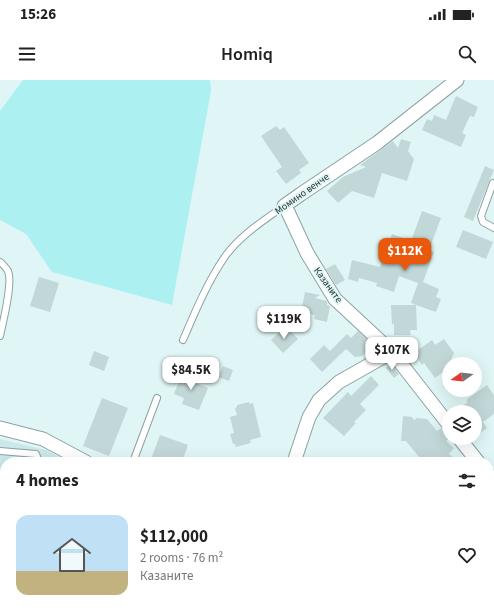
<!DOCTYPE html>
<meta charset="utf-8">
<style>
body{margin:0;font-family:"Source Sans 3",sans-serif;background:#f6f6f6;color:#222;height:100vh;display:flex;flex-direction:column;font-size:15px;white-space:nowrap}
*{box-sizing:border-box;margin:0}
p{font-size:13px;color:#767676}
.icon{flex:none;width:22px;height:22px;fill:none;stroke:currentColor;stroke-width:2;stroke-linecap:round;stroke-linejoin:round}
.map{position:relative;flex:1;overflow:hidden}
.panel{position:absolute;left:0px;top:377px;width:494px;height:156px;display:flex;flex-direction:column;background:#fff;border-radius:16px 16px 0 0;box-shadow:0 4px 16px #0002}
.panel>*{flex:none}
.needle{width:26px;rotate:256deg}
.controls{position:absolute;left:442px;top:277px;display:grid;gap:8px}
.controls a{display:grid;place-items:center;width:40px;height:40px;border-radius:50%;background:#fff;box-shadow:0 4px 16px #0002;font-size:20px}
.price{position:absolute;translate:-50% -34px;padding:0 9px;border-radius:8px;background:#fff;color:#222;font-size:13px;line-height:26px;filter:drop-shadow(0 1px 2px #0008)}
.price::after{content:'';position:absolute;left:50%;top:24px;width:12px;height:9px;margin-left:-6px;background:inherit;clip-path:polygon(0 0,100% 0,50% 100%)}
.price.on{background:#ea580c;color:#fff}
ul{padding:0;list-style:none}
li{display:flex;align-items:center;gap:12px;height:100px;padding:0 16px}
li+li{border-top:1px solid #e0e0e0}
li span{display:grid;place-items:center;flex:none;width:112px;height:80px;border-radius:12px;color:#555}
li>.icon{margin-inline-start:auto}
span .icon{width:48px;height:48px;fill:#fffc;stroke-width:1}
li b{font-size:17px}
h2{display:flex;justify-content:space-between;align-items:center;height:48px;padding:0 16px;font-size:17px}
.status{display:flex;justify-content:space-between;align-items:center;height:28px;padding:0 20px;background:#fff;direction:ltr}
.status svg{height:11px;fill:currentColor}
header{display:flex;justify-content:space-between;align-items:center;height:52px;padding:0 16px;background:#fff;font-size:18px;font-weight:600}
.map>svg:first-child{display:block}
</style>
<div class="status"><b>15:26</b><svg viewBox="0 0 49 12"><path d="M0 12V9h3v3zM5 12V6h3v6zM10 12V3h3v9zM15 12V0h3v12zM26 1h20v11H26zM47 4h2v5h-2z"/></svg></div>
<header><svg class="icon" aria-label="menu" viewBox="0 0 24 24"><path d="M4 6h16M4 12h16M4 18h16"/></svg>Homiq<svg class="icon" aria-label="search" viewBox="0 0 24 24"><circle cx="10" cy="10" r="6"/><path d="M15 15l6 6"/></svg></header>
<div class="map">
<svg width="494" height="533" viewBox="0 0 494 533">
<rect width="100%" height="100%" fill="#e0f6f6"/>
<path fill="#cbe9e9" d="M0,359l46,11 23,12h-64v90l-5,-3z"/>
<path fill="#acf0f1" d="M23,0h187l1,11 -39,214 -120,-33 -26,-38 -26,-14v-109z
M0,469l5,3v56h5l-3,5h-7z"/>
<path fill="#c2d7d7" d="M456,16l22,11 -4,10 -4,-1 -8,17 4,2 -5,12 -39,-17 5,-11 5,2 2,-6 12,5z
M276,46l4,4 4,-3 25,36 -10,7 2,3 -15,11 -10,-13 6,-4 -21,-31z
M401,59l10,3 -3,9 6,8 -7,22 -25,-8 -8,25 -22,-7 -14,12 -11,-12 16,-14 23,-10 -6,-2 33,-24 5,7z
M485,86l9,4 -21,51 -9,-4z
M422,131l19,7 -12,32 5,2 -11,30 16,7 -3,8 5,2 -5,13 -20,-7 1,25h-7l1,5h-17v-12l-2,2 -1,-20h25l-5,-2 7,-20 -19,-7 -5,16 -18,-6 1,-3 -18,-5 -1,4 -10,-3 4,-19 28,7 12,-33 19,7z
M463,150l30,12 -7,17 -30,-12z
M335,184l10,16 -9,5 -10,-16z
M39,197l20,6 -9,29 -20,-6z
M305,212l15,3 -5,3 12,3v4l3,1 -3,16 -13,-3 1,-4 -14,-3z
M286,246l12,13 -15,14 -12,-13z
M358,251l15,14 -11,11 -7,1 -9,-8 -24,23 -12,-13 14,-14 6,6 17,-17 4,4z
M444,259l10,14 -5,11v4l-14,10 -11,-15 -2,2 -8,-12 18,-13 3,5z
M94,271l15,6 -5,14 -15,-6z
M391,284l8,10 -5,4 -8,-10z
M223,286l10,4 -4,11 -11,-4z
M183,291l15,6 -2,6 12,5 -9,22 -17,-6 2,-6 -10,-4z
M371,296l8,9 -19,19 6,6 -12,12 2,1 -12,13 -21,-18 25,-26 3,4z
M487,305l7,10v19l-11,8 4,6 -12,9v-25h-21l14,-10 -2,-2z
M102,318l26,10 -19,48 -26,-10z
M249,322v2l4,-1 8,34 -11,3 1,3 -15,4 -1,-3h-2l-3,-10 4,-1 -4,-16 7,-2 -2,-7 2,-1v-2z
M403,336l9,1 2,3 3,-2 10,1 10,12 4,-3 8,8 1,2 -4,3 8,7 -5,6 10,8h-36l-17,-21h-5z
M160,355l28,10 -6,17h-32z"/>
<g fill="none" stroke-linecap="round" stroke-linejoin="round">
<g stroke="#8da1a1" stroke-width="8">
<path id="service" d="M493,103l-12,33 2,6 11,6
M0,182c3,2 6,6 8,9 5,12 -5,51 -8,65
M183,260c12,-28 24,-57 41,-82 15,-22 39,-37 60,-52
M0,371l36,3 3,8
M133,382l24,-64
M0,464l5,3
M20,533l3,-5"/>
</g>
<g stroke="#8da1a1" stroke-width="15">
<path id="minor" d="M449,345l-57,-73 -57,-53 -28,-46 -19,-41 -4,-6 17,-12 76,-51 80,-63
M0,348l43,11 43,23
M459,358l19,24
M294,382l15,-45 10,-17 20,-18 53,-30
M489,395l5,6
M220,528l3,5
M76,533l2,-5"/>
</g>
<use href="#service" stroke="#fff" stroke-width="6"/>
<use href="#minor" stroke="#fff" stroke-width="13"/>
</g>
<g text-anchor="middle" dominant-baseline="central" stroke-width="4" stroke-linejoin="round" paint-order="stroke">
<g font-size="10" fill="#273030" stroke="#e0f6f6">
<text transform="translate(302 114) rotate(-35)">Момино венче</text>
<text transform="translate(328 205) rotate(54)">Казаните</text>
</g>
</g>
</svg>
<div class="controls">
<a><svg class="needle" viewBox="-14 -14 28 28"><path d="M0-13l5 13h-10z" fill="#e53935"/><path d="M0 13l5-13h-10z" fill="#767676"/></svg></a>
<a><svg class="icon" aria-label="layers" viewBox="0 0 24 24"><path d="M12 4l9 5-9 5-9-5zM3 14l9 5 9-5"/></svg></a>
</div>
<b class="price on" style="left:405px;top:192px">$112K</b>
<b class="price" style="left:284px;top:260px">$119K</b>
<b class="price" style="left:392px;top:291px">$107K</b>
<b class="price" style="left:191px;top:311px">$84.5K</b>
<section class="panel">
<h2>4 homes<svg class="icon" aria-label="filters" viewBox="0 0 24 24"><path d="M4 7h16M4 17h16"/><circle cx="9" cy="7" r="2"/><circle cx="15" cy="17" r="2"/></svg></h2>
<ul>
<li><span style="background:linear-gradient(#bfe0f5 70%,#c2b280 0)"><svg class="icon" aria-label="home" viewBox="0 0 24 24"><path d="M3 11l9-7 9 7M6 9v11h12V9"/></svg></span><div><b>$112,000</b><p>2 rooms · 76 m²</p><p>Казаните</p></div><svg class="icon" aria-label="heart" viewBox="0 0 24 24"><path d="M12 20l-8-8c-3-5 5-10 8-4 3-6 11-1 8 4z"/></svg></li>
</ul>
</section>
</div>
